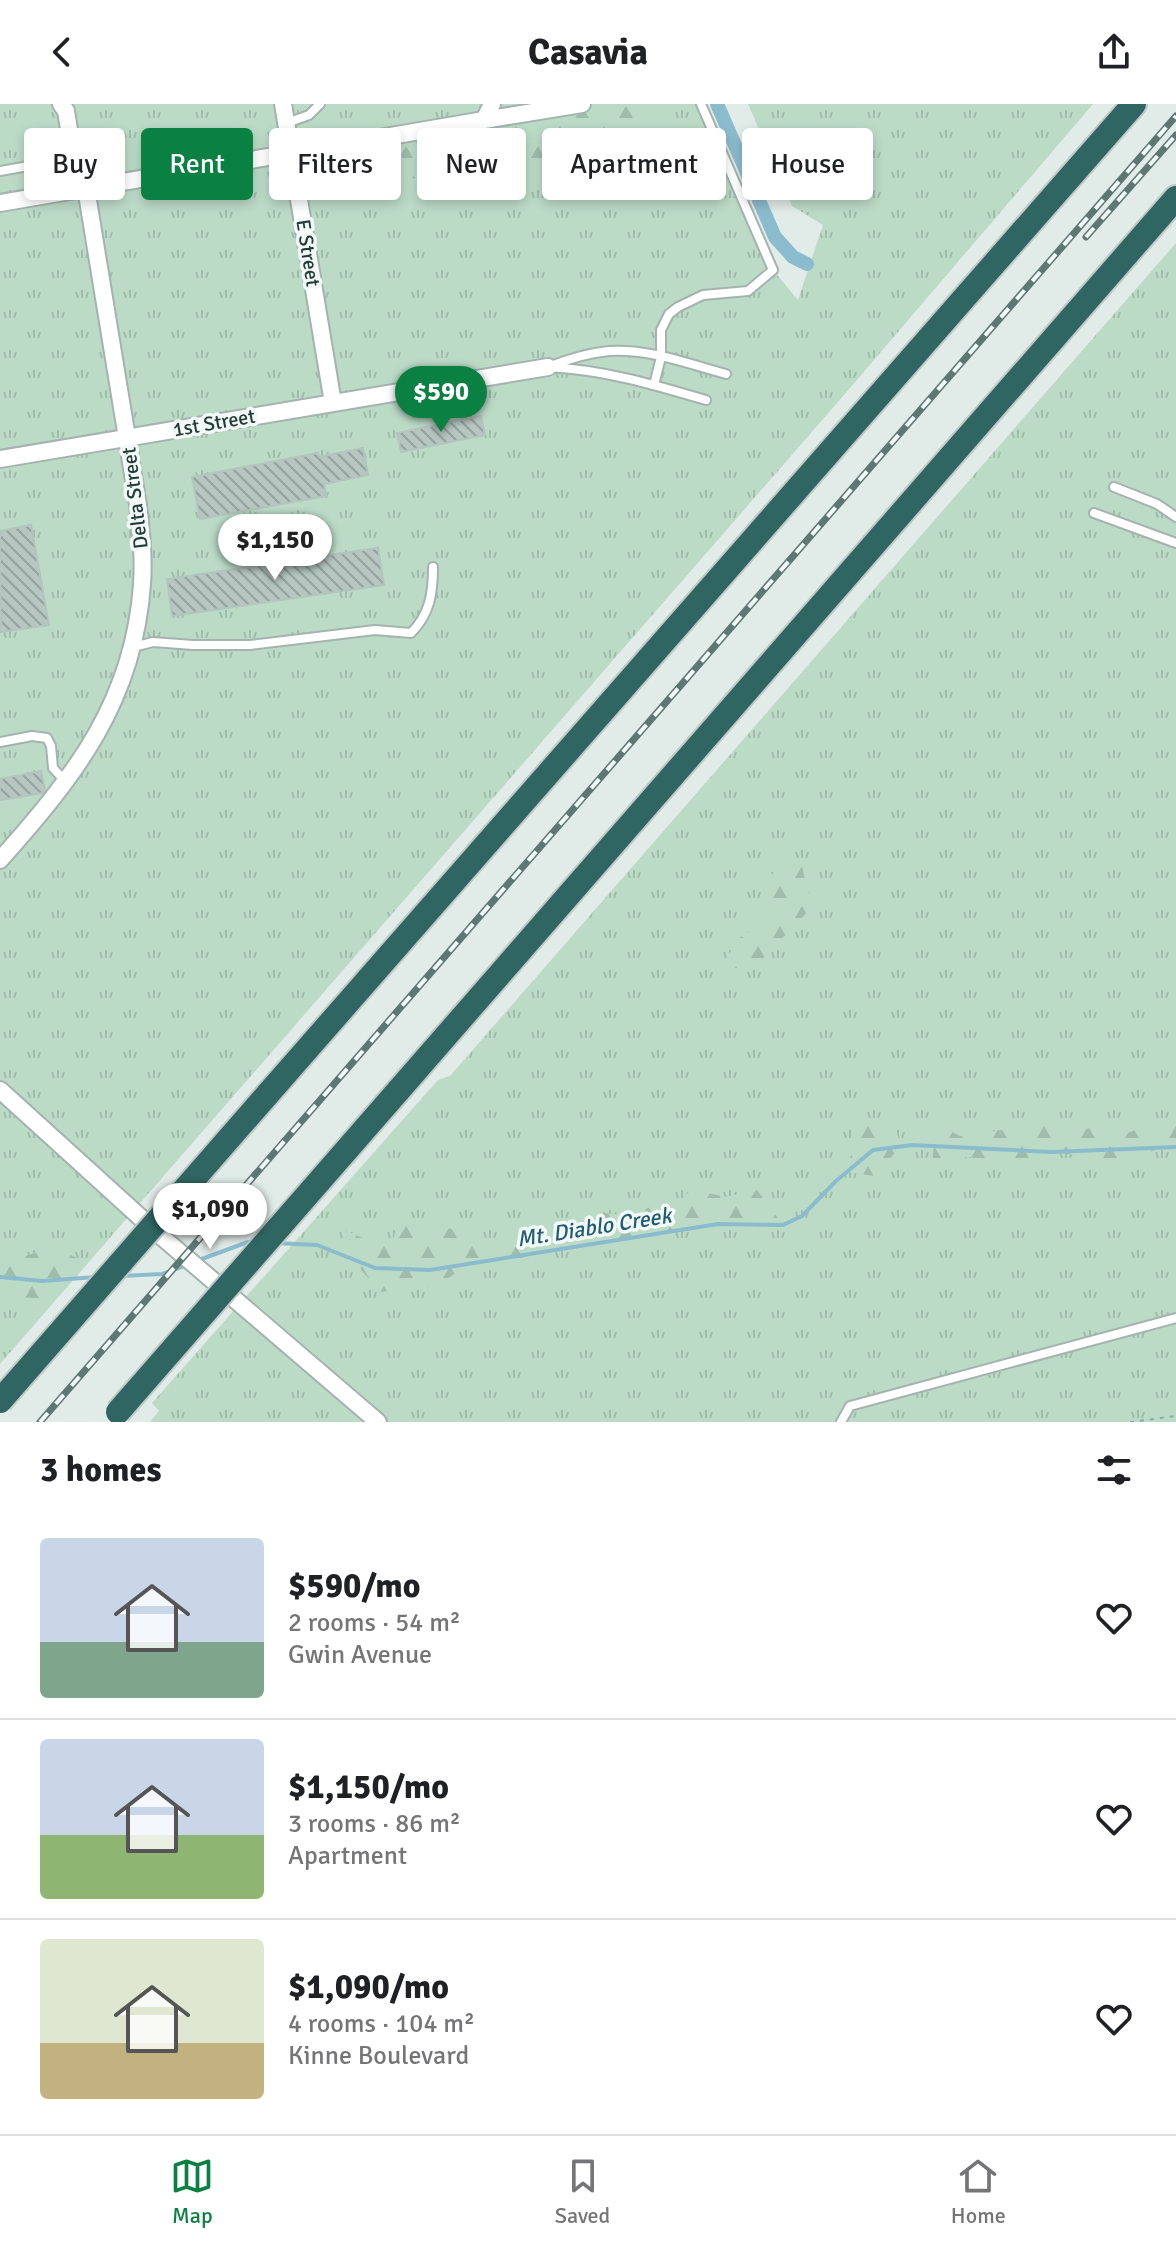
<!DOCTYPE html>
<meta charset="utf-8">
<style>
body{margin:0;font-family:Signika,sans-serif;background:#f6f6f6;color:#202124;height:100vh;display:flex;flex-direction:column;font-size:30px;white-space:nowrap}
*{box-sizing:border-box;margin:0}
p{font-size:26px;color:#757577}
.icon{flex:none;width:44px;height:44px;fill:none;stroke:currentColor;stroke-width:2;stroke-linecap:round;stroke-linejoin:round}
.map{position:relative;height:1318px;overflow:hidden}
.panel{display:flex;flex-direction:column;background:#fff;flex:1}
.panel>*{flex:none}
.banner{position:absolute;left:24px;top:24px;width:1128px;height:72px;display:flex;gap:16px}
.price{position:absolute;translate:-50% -68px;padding:0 18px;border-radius:28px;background:#fff;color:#222;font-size:26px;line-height:52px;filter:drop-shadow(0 2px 4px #0008)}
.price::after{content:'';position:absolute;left:50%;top:48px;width:24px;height:18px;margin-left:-12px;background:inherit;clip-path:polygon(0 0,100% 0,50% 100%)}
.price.active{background:#0b8043;color:#fff}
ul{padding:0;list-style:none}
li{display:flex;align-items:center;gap:24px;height:200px;padding:0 40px}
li+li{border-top:2px solid #e0e0e0}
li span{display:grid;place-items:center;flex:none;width:224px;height:160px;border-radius:8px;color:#555}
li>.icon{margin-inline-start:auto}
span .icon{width:96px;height:96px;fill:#fffc;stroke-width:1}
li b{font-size:34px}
h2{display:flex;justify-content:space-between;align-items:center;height:96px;padding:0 40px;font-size:34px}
.chip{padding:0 28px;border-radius:8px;background:#fff;box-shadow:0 4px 12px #0003;font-size:28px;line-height:72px}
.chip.active{background:#0b8043;color:#fff}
header{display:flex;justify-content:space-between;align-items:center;height:104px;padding:0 40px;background:#fff;font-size:36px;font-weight:700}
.tab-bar{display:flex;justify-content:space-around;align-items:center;height:112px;border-top:2px solid #e0e0e0;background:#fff;font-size:22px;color:#757577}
.tab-bar a{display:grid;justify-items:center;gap:4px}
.tab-bar .active{color:#0b8043}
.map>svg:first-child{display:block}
</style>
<header><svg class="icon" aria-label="back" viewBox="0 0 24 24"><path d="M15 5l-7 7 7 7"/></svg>Casavia<svg class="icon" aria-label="share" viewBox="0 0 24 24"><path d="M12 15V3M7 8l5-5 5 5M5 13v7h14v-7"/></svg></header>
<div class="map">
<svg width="1176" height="1318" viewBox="0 0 1176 1318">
<defs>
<pattern id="grass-tufts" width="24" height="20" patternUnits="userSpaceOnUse" patternTransform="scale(2)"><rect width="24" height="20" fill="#bbdbc7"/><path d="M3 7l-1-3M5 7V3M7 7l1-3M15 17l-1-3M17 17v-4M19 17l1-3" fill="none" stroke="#a0bdac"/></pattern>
<pattern id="forest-firs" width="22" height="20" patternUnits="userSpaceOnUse" patternTransform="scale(2)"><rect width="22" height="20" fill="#bbdbc7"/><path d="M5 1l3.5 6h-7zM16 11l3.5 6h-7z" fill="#a0bdac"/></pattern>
<pattern id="building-back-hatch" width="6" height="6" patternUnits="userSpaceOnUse" patternTransform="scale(2)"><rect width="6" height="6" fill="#b7c6c1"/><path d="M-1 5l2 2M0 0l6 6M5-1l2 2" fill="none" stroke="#94a29e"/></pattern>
</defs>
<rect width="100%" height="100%" fill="#e1ebe8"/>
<path fill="url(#grass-tufts)" d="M0,0h701l72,166 25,30 25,-75 -31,-19 -44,-102h345l-249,291 -844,969z
M1176,139v1179h-1026l9,-11 -7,-8 286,-323 12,-4z"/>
<path fill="url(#forest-firs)" d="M582,0h81l-7,21 -47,1 -43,33 -68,14 -92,4 -9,-42z
M781,755l20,4 11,44 -61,64 -29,-6 17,-27 27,-17 -6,-24z
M1052,1006l4,29 33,-11 28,9 40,-15h19v33l-13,-8 -37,14 -75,-9 -40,10 -43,-5 -36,5 5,-38 23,12 41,-6z
M855,1012l40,5 5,26 -25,29 -28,-4 5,-21z
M692,1085l33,8 32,-7 26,35 -65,-1 -165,26 -31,18 -52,-5 -33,23 -57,6 -28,-33 -9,-30 24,11 25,4 6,-23 69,10 36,13 20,-11 29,-1 40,-7 13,-12 24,3 21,-9h24z
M53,1143l35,16 -38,43 -15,-8 -35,-2v-39l13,3z"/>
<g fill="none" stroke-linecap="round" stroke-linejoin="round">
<path stroke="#8bbcce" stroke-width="4" d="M275,1139l42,2 58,23 55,2 288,-46 65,1 19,-9 34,-35 37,-31 39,-5 139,7 125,-5
M199,1156l49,-18 7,1
M121,1172l41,-2 25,-9
M0,1173l42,4 54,-4"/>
<path stroke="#8bbcce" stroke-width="14" d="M717,0l58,133 18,20 14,7"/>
</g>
<path fill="url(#building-back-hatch)" stroke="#b4c4bf" stroke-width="2" d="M481,312l4,19 -84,17 -4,-19z
M363,344l5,27 -44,9 2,12 -126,23 -8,-42 126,-24 1,4z
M31,421l18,100 -48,7 -1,-101z
M378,444l6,37 -212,31 -5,-37z
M41,667l4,19 -2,3 -43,7v-21z"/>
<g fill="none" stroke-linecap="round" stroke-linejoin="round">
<g stroke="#a4b3af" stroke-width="12">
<path id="service" d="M287,19l22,-8 11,-11
M0,67l73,-13
M654,281l7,-28v-27l8,-16 9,-7 25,-12 45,-4 25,-21 -72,-166
M706,296c-54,-16 -101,-30 -158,-33 20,-8 40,-14 61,-16 39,-3 80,13 117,23
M1114,383l43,17 19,13
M1094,409l82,30
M133,543l20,-5 40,3h57l125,-15 36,3c19,-19 22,-40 22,-66
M0,638l32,-6 15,2 4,8 2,22 13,14
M841,1318l9,-16 326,-88"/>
</g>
<g stroke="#a4b3af" stroke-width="20">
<path id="minor" d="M283,0l50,299
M492,0l-8,16 98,-16
M0,99l484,-83
M0,355l548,-92
M0,756c75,-84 134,-159 142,-276 2,-26 -1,-53 -4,-79l-52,-317 -10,-16 -10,-61 -5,-7
M0,986l162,147 216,185"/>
</g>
<g stroke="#c1c8c7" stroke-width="28">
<path id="motorway" d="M398,987l778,-893
M267,991l867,-991"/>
</g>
<path stroke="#83ada5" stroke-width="2" stroke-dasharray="4 6" stroke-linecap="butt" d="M1130,1318l46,-6"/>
<use href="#service" stroke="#fff" stroke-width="8"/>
<use href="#minor" stroke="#fff" stroke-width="16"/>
<use href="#motorway" stroke="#2f6661" stroke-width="24"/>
<g stroke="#5d7773" stroke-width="7">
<path id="rail" d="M1086,133l90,-102
M40,1318l1136,-1306"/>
</g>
<use href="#rail" stroke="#f1f8f5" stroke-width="4" stroke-dasharray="12" stroke-linecap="butt"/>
<g stroke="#c1c8c7" stroke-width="28" stroke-linecap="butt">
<path id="motorway-bridge" d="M0,1297l267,-306
M118,1308l280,-321"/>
</g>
<use href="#motorway-bridge" stroke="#2f6661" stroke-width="24"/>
</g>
<g text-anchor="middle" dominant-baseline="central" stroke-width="7" stroke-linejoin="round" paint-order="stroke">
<g font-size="20" fill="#223b37" stroke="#f1f8f5">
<text transform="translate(308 149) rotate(81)">E Street</text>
<text transform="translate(214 319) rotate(-10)">1st Street</text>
<text transform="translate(135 394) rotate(-97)">Delta Street</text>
</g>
<g font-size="22" font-style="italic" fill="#1f5c74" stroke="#f1f8f5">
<text transform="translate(594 1123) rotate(-9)">Mt. Diablo Creek</text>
</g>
</g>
</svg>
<b class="price active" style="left:441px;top:330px">$590</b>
<b class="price" style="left:275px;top:478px">$1,150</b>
<b class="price" style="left:210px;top:1147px">$1,090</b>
<div class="banner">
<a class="chip">Buy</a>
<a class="chip active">Rent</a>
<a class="chip">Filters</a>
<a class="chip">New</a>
<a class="chip">Apartment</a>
<a class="chip">House</a>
</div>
</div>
<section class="panel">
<h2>3 homes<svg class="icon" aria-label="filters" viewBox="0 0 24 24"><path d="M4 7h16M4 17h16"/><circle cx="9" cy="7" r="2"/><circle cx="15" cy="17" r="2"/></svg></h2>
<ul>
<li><span style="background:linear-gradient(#c9d6e8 65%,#7fa58c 0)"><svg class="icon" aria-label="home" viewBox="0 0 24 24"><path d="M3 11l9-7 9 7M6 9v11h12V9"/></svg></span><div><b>$590/mo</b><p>2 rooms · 54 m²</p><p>Gwin Avenue</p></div><svg class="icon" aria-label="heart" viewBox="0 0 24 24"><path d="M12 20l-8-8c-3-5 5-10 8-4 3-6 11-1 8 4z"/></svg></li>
<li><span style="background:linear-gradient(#c9d6e8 60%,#8fb573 0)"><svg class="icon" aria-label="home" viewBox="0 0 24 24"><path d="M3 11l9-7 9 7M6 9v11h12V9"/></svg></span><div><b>$1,150/mo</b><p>3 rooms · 86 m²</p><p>Apartment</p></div><svg class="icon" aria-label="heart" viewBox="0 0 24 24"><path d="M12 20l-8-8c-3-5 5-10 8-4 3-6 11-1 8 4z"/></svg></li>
<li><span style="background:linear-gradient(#dfe7d0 65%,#c2b280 0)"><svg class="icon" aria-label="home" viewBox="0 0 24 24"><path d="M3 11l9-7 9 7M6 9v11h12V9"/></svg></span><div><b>$1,090/mo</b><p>4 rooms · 104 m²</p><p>Kinne Boulevard</p></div><svg class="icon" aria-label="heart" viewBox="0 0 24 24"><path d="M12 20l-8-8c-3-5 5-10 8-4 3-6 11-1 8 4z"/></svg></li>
</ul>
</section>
<nav class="tab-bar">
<a class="active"><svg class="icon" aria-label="map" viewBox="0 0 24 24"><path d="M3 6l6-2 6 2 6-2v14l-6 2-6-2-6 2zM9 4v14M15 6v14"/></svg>Map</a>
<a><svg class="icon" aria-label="saved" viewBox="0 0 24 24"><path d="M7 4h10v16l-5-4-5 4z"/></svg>Saved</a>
<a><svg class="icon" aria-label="home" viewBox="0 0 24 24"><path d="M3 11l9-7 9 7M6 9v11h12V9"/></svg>Home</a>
</nav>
